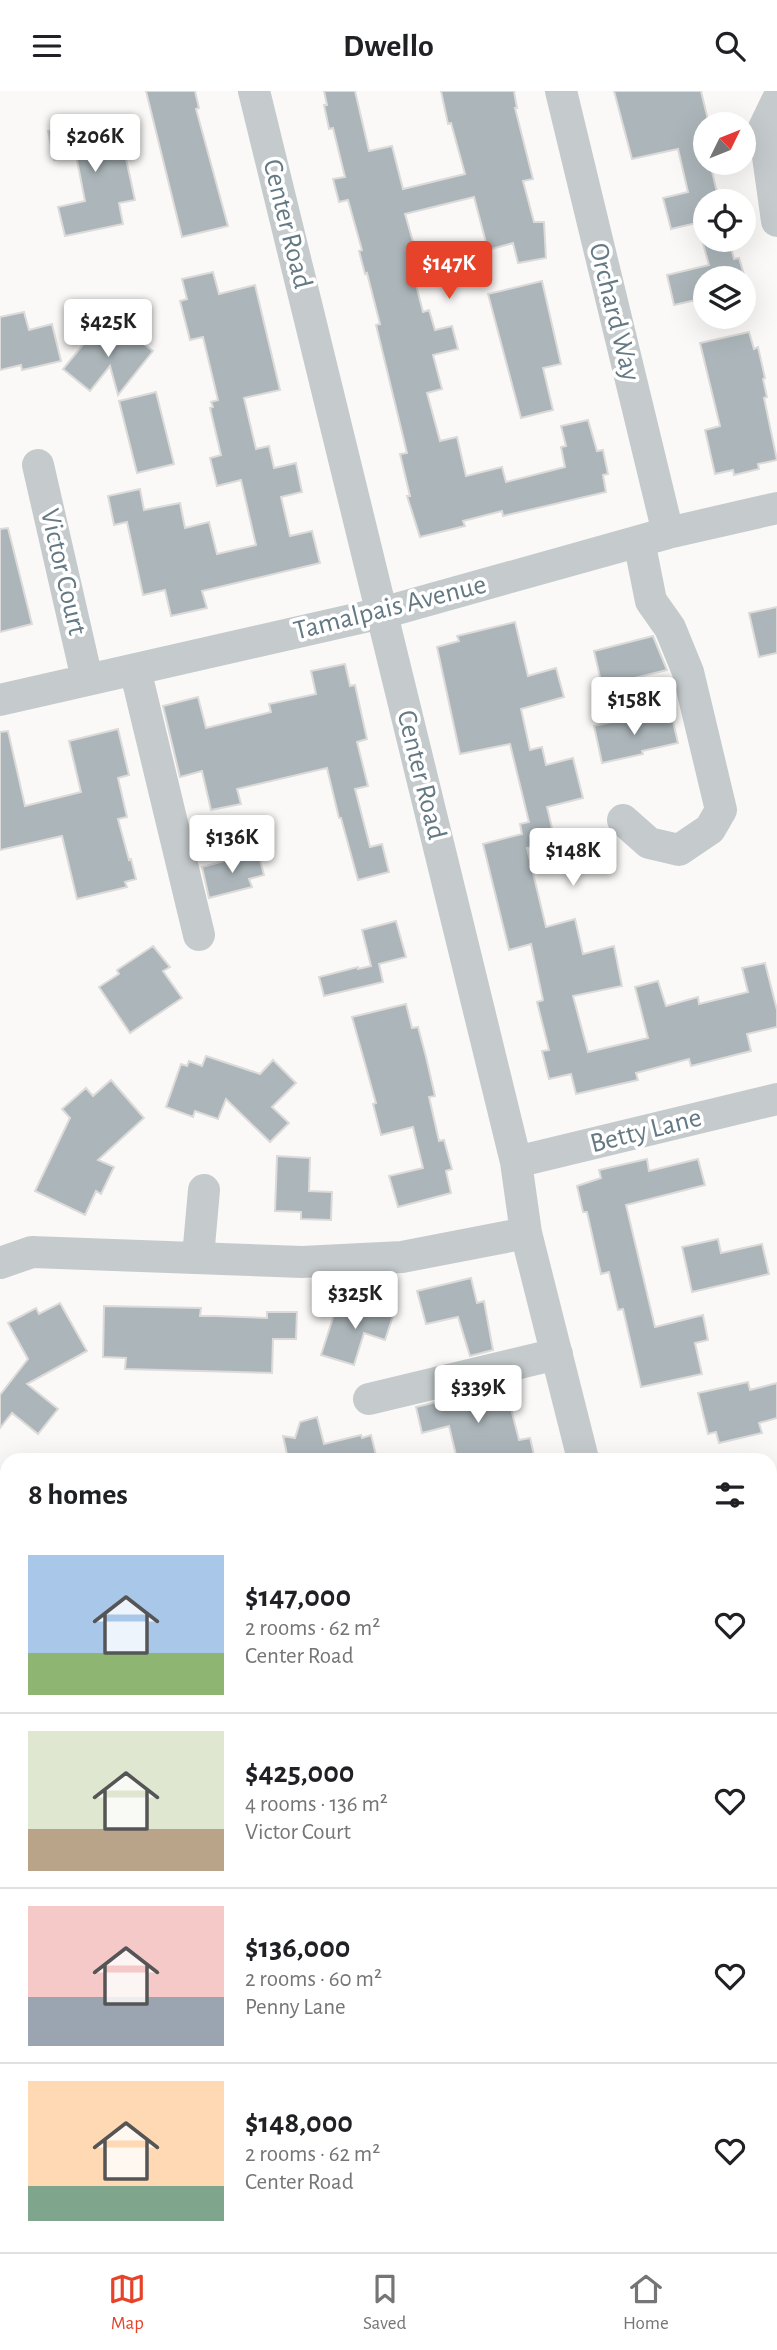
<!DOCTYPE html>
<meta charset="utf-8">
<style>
body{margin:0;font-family:"Alegreya Sans",sans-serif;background:#f2f2f2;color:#202124;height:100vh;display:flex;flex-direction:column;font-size:26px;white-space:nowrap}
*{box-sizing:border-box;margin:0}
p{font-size:23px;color:#757577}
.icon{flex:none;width:38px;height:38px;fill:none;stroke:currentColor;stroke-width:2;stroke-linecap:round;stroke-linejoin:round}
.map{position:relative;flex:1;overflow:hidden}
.sheet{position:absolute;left:0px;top:1362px;width:777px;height:800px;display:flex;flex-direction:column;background:#fff;border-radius:21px 21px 0 0;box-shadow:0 7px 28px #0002}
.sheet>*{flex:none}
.needle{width:46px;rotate:47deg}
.fabs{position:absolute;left:693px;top:21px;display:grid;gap:14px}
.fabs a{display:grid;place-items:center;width:63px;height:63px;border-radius:50%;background:#fff;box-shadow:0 7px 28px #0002;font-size:35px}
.price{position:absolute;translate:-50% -60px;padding:0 16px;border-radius:7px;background:#fff;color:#222;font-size:23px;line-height:46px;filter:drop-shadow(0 2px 4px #0008)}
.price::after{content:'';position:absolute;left:50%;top:42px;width:21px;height:16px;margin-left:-10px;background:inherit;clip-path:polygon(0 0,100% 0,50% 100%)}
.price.current{background:#e7422a;color:#fff}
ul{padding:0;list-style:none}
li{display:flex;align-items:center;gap:21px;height:175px;padding:0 28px}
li+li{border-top:2px solid #e0e0e0}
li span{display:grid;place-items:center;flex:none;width:196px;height:140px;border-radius:0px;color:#555}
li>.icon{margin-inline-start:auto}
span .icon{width:84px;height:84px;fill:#fffc;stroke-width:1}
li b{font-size:30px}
h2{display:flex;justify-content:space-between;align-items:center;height:84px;padding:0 28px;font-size:30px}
header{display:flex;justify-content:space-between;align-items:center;height:91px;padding:0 28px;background:#fff;font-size:32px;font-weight:600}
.tabs{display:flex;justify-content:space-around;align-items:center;height:98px;border-top:2px solid #e0e0e0;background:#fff;font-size:19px;color:#757577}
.tabs a{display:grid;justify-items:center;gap:4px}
.tabs .current{color:#e7422a}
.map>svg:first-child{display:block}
</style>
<header><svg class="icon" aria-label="menu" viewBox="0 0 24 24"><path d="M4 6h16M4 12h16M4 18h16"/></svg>Dwello<svg class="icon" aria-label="search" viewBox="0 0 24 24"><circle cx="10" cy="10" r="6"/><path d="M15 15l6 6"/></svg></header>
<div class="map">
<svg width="777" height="2161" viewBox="0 0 777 2161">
<rect width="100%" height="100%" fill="#faf9f7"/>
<path fill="#acb6ba" stroke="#dcdbd9" stroke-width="2" d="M146,0h49l4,17 -3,1 32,117 -46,11z
M324,0h31l14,60 23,-5 11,43 62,-15 -14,-51 -3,1 -7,-33h73l3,17h-2l18,71 -10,2 11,41h10l2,36 -28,5 -5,-20 -25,7 -14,-53 -69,17 14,48 -8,3 12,47 6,-2 6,20 17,-4 6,23 -25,6 9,34 -15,4 13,48 17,-4 9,39 36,-9 4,15 59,-15 -4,-20 5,-1 -5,-20 27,-6 9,31 6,-1 5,24 -5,1 3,17 -103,24 -1,-5 -39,10 2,5 -45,11 -13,-41h3l-10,-42 7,-1 -31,-128 4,-1 -13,-51 -2,1 -6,-23 3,-1 -14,-50 -9,2 -6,-23 12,-2 -12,-49 -4,1 -5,-24h3z
M614,0h87l8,33h-4v39h5l9,38h-14v20l-34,8 -8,-31 25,-6 -10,-43 -46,10z
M117,26l18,83 -16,3 4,21 -58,12 -7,-29 27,-6 -9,-46 -22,5 -6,-29z
M702,149h27l5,19 5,-1 6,20h-40v20l-31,7 -7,-30 42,-10z
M213,181l6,22 36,-9 25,105 -36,8 12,51 13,-3 5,22 22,-5 6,29 -21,5 9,39 22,-5 8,32 -118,28 5,17 -36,8 -6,-26 -22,5 -16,-73 -13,3 -6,-29 32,-7 4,21 36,-7 5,25 24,-6 8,32 39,-9 -15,-65 -24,6 -7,-28 11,-3 -11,-47 3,-1 -2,-5 7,-2 -15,-63 -13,3 -10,-39 7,-2 -5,-20z
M542,190l19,83 -18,4 10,42 -32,8 -33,-124z
M24,221l5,18 23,-6 9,37 -39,9 -1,-5 -21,5v-53z
M99,234l19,16 8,-11 27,21 -35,44 -8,-29 -20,25 -27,-22z
M749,241l5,17 4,-2 7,31 -2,1 4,18 -3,1 13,62 -19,4 1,5 -25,6 -1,-5 -18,4 -10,-44 15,-4 -20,-83z
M156,301l18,72 -37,9 -18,-72z
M8,437l24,96 -32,8v-103z
M777,516v46l-18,4 -10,-44z
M515,531l13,54 28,-8 8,29 -43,12 9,41 12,-3 4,18 27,-7 10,40 -36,9 8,34 -28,7 19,79 29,-8 8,35 31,-8 8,40 -49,10 15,56 60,-14 -13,-51 23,-6 8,25 32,-9 1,7 49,-12 -6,-24 23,-5 12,47v17l-30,7 4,17 -60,15 -2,-7 -53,14 2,7 -62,14 -5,-20 -22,5 -7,-28 7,-1 -12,-48 6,-2 -12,-56 -22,6 -26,-106 39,-10 -2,-10 9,-2 -19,-78 -50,10 -23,-107 22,-6 -2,-5z
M653,545l14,34 -65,16 -8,-35z
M345,573l5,22 5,-1 12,54 -10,3 11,44 -13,3 15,58 12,-3 7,28 -31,8 -17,-62h-2l-12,-50 -90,21 4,15 -30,6 -9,-39 -22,6 -17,-71 35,-9 8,31 65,-16 -2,-8 47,-10 -5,-23z
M671,622l7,30 -36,8 1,3 -41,9 -8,-37 40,-9 1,4z
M118,638l11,46 -11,3 9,39 -9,2 11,41 2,-1 5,20 -11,3 2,5 -50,12 -15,-63 -62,14v-118l8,-1 17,75 56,-14 -12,-51z
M258,761l6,23 -15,4 3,8 -43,11 -7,-31z
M396,830l10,36 -27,7 4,18 -59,14 -5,-19 39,-10v2l13,-3 -9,-36z
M153,855l17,21 -7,4 19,27 -52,35 -31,-46 20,-13 -2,-4z
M406,913l6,24 6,-1 8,30 9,39 -6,1 10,44 5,-1 8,29 -6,2 5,22 -53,14 -9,-31 34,-8 -10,-41 -32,8 -8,-31 3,-1 -24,-86z
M206,965l54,18 13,-14 23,23 -24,24 17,16 -19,19 -44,-43 -8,20 -23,-8 -2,6 -27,-10 15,-43 6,2 2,-5 13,5z
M111,989l33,38 -46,42 16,7 -13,27 -5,-3 -11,24 -50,-24 35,-73 -8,-9 24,-21 7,8z
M277,1065l33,2 -1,33 23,1 -1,28 -30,-1v-7l-26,-1z
M647,1068l2,12 49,-12 7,26 -79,20 29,122 48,-12 5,25 -13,3 7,31 -61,13 -18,-78 -5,1 -9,-38 -8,2 -14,-62h-4l-6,-26 24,-8 -2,-8z
M718,1148l3,14 41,-9 7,30 -77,18 -10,-45z
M471,1187l6,25 7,-2 9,49 -23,6 -12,-39 -32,7 -9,-33z
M60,1212l27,48 -60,33 31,25 -20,25 -26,-21 -12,15v-33l28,-36 -20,-36 28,-15 3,6z
M365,1212l29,10 -9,27 -21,-7 -10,32 -33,-10 16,-50 26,4z
M104,1215l97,2 -1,8h15l52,2v-6h30l-1,27h-23l-1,34 -147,-4 1,-11 -23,-1z
M748,1291l2,8 27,-7v35l-18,5 3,10 -43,10 -3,-11 -8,2 -10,-41z
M505,1294l14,55 11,-2 5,21h-78l-8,-33 -27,7 -6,-26z
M317,1326l7,27 37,-9 1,3 9,-3 6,24h-89l-5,-23 12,2 5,-16z"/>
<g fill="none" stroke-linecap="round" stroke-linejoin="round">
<path stroke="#c5cbcd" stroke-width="32" d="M254,0l262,1071 10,71 57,226
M561,0l107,442
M777,10l-13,27 13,93
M38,374l49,214
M135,578l64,266
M0,609l382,-87 286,-80 109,-25
M623,729l26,23 30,7 31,-21 11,-19 -33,-138 -18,-44 -19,-27 -12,-60
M516,1071l261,-63
M198,1166l6,-67
M0,1172l32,-11 270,10 100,-5 124,-24
M369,1308l188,-45
M770,1559l7,-2
M770,1834l7,-1
M0,1947l7,-2
M770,2114l7,-2
M770,2135l6,26"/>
</g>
<g text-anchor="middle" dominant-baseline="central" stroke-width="7" stroke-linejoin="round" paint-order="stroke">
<g font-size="28" fill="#647983" stroke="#fff">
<text transform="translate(287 133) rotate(76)">Center Road</text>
<text transform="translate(614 221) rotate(76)">Orchard Way</text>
<text transform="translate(63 481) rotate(77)">Victor Court</text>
<text transform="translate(390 517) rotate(-14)">Tamalpais Avenue</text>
<text transform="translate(421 684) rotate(76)">Center Road</text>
<text transform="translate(646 1040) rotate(-14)">Betty Lane</text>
</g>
</g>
</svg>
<div class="fabs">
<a><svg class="needle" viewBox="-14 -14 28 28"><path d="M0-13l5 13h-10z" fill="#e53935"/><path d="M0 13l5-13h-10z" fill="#757577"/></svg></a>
<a><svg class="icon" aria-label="locate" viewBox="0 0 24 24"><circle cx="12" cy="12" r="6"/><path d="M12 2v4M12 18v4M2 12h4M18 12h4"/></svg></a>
<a><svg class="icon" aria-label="layers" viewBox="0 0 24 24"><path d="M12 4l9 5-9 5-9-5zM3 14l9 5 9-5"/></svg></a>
</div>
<b class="price" style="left:95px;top:83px">$206K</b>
<b class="price current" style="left:449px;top:210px">$147K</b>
<b class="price" style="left:108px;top:268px">$425K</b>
<b class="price" style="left:634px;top:646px">$158K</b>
<b class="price" style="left:232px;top:784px">$136K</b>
<b class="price" style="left:573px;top:797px">$148K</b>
<b class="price" style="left:355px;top:1240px">$325K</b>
<b class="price" style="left:478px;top:1334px">$339K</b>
<section class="sheet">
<h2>8 homes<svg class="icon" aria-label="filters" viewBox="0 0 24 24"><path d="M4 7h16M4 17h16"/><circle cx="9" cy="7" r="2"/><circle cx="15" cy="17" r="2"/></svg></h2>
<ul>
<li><span style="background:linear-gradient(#a9c7e8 70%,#8fb573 0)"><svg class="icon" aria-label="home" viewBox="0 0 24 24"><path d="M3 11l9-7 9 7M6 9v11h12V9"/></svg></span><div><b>$147,000</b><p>2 rooms · 62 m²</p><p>Center Road</p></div><svg class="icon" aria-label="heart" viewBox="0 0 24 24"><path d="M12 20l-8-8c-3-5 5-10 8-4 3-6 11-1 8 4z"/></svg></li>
<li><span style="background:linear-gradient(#dfe7d0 70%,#b9a48a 0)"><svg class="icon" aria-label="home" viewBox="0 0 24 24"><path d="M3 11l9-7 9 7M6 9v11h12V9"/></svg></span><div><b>$425,000</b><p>4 rooms · 136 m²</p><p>Victor Court</p></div><svg class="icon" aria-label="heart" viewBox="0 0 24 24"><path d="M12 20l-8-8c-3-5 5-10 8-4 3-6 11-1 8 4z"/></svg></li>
<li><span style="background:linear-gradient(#f6c9c9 65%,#9aa5b1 0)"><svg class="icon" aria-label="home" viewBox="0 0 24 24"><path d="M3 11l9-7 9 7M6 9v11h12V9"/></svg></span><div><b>$136,000</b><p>2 rooms · 60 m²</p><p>Penny Lane</p></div><svg class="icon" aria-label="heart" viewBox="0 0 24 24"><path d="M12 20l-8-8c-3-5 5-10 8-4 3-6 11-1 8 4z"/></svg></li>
<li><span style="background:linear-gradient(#ffd9b3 75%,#7fa58c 0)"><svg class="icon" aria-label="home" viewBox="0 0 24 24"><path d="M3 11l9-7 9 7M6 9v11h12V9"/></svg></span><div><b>$148,000</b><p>2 rooms · 62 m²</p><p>Center Road</p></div><svg class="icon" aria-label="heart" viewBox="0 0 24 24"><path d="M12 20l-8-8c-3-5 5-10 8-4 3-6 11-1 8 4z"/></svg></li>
</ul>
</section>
</div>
<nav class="tabs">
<a class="current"><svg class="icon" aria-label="map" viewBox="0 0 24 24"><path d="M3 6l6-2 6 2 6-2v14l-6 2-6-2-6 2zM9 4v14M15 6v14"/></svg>Map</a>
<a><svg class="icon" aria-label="saved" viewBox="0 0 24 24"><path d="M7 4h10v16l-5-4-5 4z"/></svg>Saved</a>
<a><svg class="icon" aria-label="home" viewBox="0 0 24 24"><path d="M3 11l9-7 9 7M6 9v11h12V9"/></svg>Home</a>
</nav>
